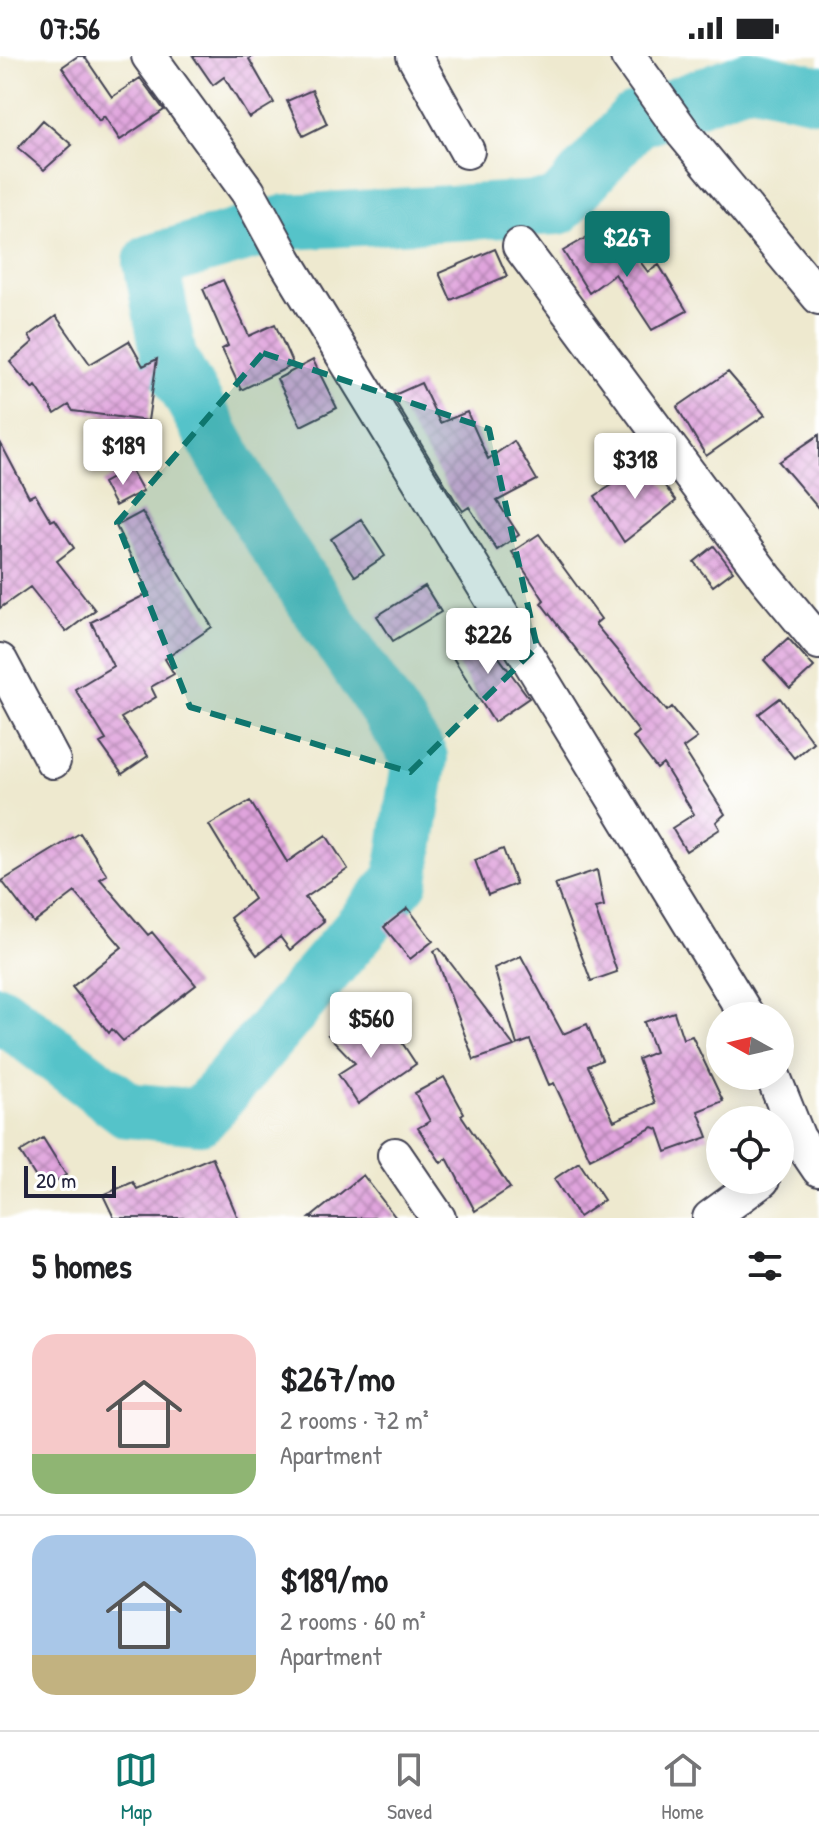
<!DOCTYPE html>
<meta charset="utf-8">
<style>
body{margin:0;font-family:"Patrick Hand",sans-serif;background:#f6f6f6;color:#202124;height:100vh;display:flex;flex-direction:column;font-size:30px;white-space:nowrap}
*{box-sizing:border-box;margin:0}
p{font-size:26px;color:#757577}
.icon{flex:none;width:44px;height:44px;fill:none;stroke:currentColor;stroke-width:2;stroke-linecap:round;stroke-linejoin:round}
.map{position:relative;height:1162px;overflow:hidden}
.panel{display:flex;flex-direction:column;background:#fff;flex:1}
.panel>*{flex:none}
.needle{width:52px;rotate:278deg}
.tools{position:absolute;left:706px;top:946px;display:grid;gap:16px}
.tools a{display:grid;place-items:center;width:88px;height:88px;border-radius:50%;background:#fff;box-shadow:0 4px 20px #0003;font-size:40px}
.scale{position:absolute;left:24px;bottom:20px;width:92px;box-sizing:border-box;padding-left:8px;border:4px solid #22223b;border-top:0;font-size:22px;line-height:28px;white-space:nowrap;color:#22223b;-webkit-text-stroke:6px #fff;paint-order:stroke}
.price{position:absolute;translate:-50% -68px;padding:0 18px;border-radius:8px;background:#fff;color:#222;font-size:26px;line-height:52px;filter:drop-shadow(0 2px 4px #0008)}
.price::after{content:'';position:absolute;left:50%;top:48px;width:24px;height:18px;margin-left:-12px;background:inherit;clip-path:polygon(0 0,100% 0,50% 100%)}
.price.current{background:#0f766e;color:#fff}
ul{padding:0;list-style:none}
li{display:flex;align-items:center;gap:24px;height:200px;padding:0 32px}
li+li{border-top:2px solid #e0e0e0}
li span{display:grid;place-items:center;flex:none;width:224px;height:160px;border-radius:24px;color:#555}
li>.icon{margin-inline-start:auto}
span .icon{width:96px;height:96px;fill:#fffc;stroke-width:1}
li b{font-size:34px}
h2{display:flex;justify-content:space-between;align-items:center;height:96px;padding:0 32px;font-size:34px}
.status{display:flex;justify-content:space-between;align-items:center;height:56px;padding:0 40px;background:#fff;direction:ltr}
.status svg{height:22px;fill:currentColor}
.tab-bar{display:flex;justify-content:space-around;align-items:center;height:112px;border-top:2px solid #e0e0e0;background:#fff;font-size:22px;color:#757577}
.tab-bar a{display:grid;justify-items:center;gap:4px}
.tab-bar .current{color:#0f766e}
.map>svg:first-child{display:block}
</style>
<div class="status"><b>07:56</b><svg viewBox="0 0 49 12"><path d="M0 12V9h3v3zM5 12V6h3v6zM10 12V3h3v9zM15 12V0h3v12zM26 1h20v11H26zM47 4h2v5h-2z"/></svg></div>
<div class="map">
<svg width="819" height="1162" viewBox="0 0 819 1162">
<defs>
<pattern id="building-cross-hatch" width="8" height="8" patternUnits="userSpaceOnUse" patternTransform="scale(2)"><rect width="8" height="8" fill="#e0a4dd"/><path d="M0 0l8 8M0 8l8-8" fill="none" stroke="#b585b4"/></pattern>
</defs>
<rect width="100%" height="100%" fill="#fff"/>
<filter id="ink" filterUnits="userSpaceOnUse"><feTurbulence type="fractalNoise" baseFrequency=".0125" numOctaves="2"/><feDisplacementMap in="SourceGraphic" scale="16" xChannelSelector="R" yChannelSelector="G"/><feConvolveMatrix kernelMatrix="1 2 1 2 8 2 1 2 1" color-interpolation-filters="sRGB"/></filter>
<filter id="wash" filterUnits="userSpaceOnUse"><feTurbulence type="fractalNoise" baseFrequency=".006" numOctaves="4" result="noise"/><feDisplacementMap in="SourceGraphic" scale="32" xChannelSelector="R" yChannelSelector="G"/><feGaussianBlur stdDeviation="1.8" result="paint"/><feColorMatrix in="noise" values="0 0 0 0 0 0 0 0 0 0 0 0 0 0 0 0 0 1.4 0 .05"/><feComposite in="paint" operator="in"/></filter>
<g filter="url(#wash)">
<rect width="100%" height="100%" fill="#eee9cf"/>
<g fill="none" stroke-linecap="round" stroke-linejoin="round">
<path stroke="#55c3c9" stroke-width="56" d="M0,957l128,97 72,7 201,-237 19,-122 -158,-234 -93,-167 -18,-95 136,-40 271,-15 76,-86 116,-43 69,16"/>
</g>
<g id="blocks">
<path fill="url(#building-cross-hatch)" d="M78,0h6l28,41 28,-19 24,32 -44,30 -16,-24 -5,5 -37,-54z
M193,0h60l-4,3 25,44 -25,15 -25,-41 -11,8z
M312,34l15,34 -24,12 -16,-35z
M43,64l29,25 -28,25 -26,-22z
M596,176l16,26 16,-12 20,26 11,-7 28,46 -35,19 -37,-56 -26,19 -26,-42z
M495,193l12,27 -56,24 -12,-27z
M223,224l26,56 26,-12 18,41 -52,25 -19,-41 6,-3 -25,-57z
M56,260l34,48 39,-23 14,25 14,-7 -9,62 -75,-10 -4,-6 -14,9 -19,-28 -3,3 -23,-27 23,-20 -4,-6z
M313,304l24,48 -36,18 -24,-47z
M728,316l37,43 -59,41 -29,-49z
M421,327l19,40 27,-11 21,47 26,-18 23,39 -40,21 22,34 -22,15 -28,-43 -6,4 -8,-11 -63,-104z
M819,379v74l-40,-47z
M0,386l29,55 6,-3 16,27 4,-2 19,29 -17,13 38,49 -29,22 -36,-45 -30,21z
M647,406l29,39 -52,41 -29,-46z
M130,412l13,23 -28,15 -12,-23z
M142,456l70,115 -47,32 9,15 -23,13 5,10 -35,21 27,38 -26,18 -22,-31 6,-3 -31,-51 38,-23 -22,-44 58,-29 -33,-67z
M361,463l24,37 -30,20 -24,-37z
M539,478l62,85 -6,5 72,87 5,-4 25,31 -14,10 42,66 -9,8 4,7 -34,22 -14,-23 22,-14 -31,-50 -6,5 -24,-32 6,-5 -98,-129 3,-3 -32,-48z
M714,490l19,25 -20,15 -19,-24z
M425,530l16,26 -48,29 -16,-25z
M478,573l51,69 -35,24 -46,-72z
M788,582l26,29 -24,22 -26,-29z
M780,642l33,44 -19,16 -35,-44z
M250,745l37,61 39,-27 22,34 -43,29 19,23 -34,29 -10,-13 -23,18 -27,-37 24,-19 -45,-74z
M80,777l27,42 -7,4 48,56 4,-3 44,53 -73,56 -11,-12 -3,4 -37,-46 50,-40 -47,-55 -41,31 -32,-42z
M503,793l13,35 -28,11 -13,-35z
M597,814l7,36 -9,2 22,64 -26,9 -36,-97z
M408,852l25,33 -23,18 -26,-32z
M439,892l75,98 -40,14 -40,-109z
M521,900l42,78 24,-10 15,36 -14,6 26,55 41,-18 -17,-44 17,-7 -11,-30 30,-10 9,27 9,-3 31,65 -25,10 10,26 -42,15 -8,-23 -5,-2 -63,32 -36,-76 -5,2 -19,-45 -13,5 -23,-77z
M366,965l20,21 11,-7 19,29 -58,40 -20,-30 17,-11 -27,-28z
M444,1021l20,36 -3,2 49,73 -35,23 -28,-53 -6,5 -23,-35 12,-7 -15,-28z
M43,1082l23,37 -23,14 -23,-37z
M212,1101l26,61h-124l-11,-23 30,-13 4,7z
M579,1106l25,38 -25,17 -25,-38z
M363,1119l33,43h-86z"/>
</g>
</g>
<g filter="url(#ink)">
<use href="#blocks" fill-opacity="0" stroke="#414051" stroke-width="2"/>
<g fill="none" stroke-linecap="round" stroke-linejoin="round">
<g stroke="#414051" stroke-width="38">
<path id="minor" d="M149,0l99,136 37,68 462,756
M414,0l53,95
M628,0l56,78 135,163
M520,190l246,332 53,64
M0,605l53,100
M773,1020l25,62 21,31
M395,1099l43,63
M710,1162l52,-38"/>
</g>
<use href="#minor" stroke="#fff" stroke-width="34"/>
</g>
</g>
<path fill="#0f766e" fill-opacity="0.2" stroke="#0f766e" stroke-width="6" stroke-dasharray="16 10" stroke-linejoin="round" d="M263,297l226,76 48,218 -127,125 -220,-65 -73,-184z"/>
</svg>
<div class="tools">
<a><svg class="needle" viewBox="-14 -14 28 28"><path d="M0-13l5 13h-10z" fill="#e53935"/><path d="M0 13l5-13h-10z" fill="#757577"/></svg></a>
<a><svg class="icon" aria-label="locate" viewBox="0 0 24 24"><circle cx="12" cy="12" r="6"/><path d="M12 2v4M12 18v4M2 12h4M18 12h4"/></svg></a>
</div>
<div class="scale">20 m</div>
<b class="price current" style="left:627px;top:223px">$267</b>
<b class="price" style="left:123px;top:431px">$189</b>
<b class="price" style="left:635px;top:445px">$318</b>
<b class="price" style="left:488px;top:620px">$226</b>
<b class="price" style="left:371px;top:1004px">$560</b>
</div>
<section class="panel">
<h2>5 homes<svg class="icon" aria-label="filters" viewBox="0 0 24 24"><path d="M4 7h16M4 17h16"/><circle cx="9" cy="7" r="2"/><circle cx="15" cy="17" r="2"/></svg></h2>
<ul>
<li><span style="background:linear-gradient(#f6c9c9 75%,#8fb573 0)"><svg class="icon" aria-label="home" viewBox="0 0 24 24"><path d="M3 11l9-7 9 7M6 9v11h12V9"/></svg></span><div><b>$267/mo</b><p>2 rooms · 72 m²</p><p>Apartment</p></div></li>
<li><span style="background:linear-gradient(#a9c7e8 75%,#c2b280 0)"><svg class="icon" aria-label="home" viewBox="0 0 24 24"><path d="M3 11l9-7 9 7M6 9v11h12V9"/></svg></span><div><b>$189/mo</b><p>2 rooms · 60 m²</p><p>Apartment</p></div></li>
</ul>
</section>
<nav class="tab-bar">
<a class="current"><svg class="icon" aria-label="map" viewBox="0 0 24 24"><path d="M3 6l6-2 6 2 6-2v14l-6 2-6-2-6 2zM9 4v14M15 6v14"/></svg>Map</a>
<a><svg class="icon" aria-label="saved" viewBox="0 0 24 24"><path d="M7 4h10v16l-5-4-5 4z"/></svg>Saved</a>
<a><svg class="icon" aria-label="home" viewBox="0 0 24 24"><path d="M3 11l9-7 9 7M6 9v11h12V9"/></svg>Home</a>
</nav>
